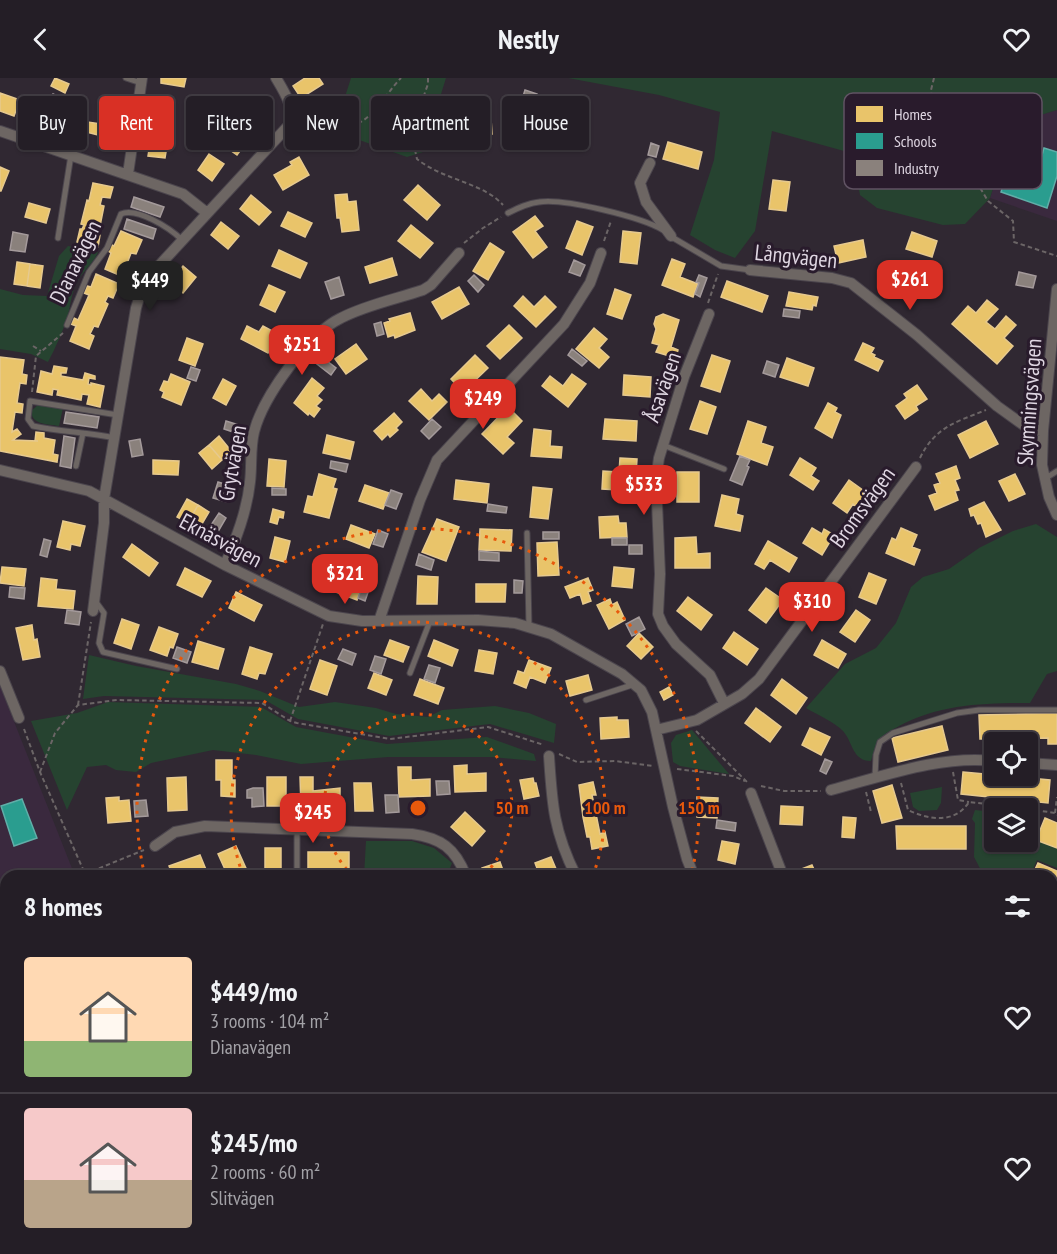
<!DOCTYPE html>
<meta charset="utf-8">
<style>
body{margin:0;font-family:"PT Sans Narrow",sans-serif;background:#2c272e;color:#f1f3f6;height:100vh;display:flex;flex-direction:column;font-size:22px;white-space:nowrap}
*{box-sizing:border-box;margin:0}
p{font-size:20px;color:#a3a2a7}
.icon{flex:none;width:33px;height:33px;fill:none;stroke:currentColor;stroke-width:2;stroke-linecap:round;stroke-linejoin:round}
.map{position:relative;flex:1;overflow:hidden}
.sheet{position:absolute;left:0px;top:792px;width:1058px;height:384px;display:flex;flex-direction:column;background:#241e26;border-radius:18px 18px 0 0;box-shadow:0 2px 4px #0004,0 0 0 2px #413c43}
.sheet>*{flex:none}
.top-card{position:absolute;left:18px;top:18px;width:600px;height:54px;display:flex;gap:12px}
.buttons{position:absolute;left:984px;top:654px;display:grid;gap:12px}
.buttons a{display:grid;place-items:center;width:54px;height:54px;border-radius:6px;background:#241e26;box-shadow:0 2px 4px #0004,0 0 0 2px #413c43;font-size:30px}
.price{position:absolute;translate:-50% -51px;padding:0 14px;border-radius:12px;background:#d93025;color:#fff;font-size:20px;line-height:39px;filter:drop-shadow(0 2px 3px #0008)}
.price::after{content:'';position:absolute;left:50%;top:36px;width:18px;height:14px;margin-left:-9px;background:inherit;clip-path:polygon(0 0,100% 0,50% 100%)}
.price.on{background:#222;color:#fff}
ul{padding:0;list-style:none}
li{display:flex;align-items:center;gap:18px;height:150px;padding:0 24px}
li+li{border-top:2px solid #413c43}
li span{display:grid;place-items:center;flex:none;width:168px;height:120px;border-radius:6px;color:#555}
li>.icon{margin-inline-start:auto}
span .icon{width:72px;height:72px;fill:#fffc;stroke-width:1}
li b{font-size:26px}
h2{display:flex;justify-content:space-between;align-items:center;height:72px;padding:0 24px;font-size:26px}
.chip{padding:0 21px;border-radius:6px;background:#241e26;box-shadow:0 2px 4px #0004,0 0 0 2px #413c43;font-size:21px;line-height:54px}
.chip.on{background:#d93025;color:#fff}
header{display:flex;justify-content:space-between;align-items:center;height:78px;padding:0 24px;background:#241e26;font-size:27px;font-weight:600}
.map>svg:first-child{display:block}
</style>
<header><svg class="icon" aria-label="back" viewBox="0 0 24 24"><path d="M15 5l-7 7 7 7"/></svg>Nestly<svg class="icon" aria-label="heart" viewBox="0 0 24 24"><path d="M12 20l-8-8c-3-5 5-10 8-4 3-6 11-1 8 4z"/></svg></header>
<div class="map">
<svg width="1057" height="1176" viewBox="0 0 1057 1176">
<rect width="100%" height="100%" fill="#302832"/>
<path fill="#3a293e" d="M1057,32v111l-67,-23 24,-76z
M0,608l75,190h-69v122l-6,-1z"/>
<path fill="#264330" d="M351,0h95l-23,74 -16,5 -73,-26z
M568,0h489v32l-43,13 -24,75 -25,26 -22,1 -66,-17 -17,-13 -3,-16 5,-23 -90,-25 -17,100 -20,27 -20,-8 -25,-15 24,-75 6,-48 -61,-17z
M68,168l30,6c-5,13 -16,19 -21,31 -6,11 -6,20 -9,32 -4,14 -13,34 -20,47l-17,-8 -31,-5v-60l23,6 24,1 12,-40z
M38,327l25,3 -4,18c-12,-2 -27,-1 -28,-15z
M1036,446l21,13v134l-10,3 -17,29c-46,0 -90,1 -131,23 -5,3 -12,6 -16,10 -7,7 -9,15 -12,25 -19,0 -18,-19 -28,-30 -7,-8 -27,-17 -37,-23l39,-44 31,-16 20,-25 15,-36 12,-10 26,-8 30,-21 34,-17z
M89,577l47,11 100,18 24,7 39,16 36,-5 41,6 20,6 32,3 14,-7 53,-4 34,7 27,11 -2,19 -64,-19 -101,12 -91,-17 -33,-19 -161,-4 -21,3z
M108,624l153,5 35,20 91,17 100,-7 47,17 2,7 -44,-4h-104l-87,7 -45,-9 -43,-5 -62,13 -15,9 -20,-2 -10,-5 -19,2 -20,43 -36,-89 46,-8z
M692,652l37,44 -49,-8 -7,-4 -2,-19 5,-8z
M942,709l-1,16 -4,7 -18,1 -6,-4 -3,-14z
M975,732l19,2v30h34v-23l9,7v14l20,8v20l-20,-8 -7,16h-46l-10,-19 1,-34 -3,-4z
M366,763h46l22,7 18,15 -5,13h-83z
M1054,1015h3v161h-174l5,-6h164v-153z
M322,1170h109l1,6h-112z
M770,1170h77l-3,6h-77z"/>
<path fill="#496a8a" d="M612,1170h158l-3,6h-157z"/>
<path fill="#e9c46a" stroke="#e6c98e" stroke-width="1.5" d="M55,0l14,6 -4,9 -14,-7z
M161,0h25l-2,9 -23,-4z
M305,0h14l4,6 -22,14 -8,-12z
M0,15l20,7 -6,16 -14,-5z
M258,18l14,10 -12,19 -15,-11z
M155,23l17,3 -3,18 -17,-3z
M103,32l18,3 -3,19 -7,-1 -1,7 -24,-6 2,-10 13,2z
M540,32l12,4 1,-3 12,4 -7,23 -26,-6z
M473,37h9v4l9,-1 1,16 -42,3 -1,-16 24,-2z
M235,51l14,10 -12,16 -14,-10z
M151,59l17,3 -3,18 -17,-2z
M668,64l34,10 -4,17 -35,-10z
M209,76l15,10 -12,17 -14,-11z
M299,79l10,18 -26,15 -9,-15 18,-10 -2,-3z
M0,89l9,4 -8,20h-1z
M773,102l17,2 -4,29 -17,-2z
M93,105l20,4 -3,11 -8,-1 -2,8 4,1 -4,20 -5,-1 -2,8 7,2 -2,12 -21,-5 3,-13h2l2,-4 -3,-1 6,-24 2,1z
M418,107l22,20 -13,15 -23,-20z
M347,116l1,8 8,-1 3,29 -17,2 -2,-14h-3l-2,-23z
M251,117l20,17 -12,13 -19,-16z
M29,125l21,6 -4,14 -21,-6z
M288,134l24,11 -7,14 -24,-11z
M535,138l8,10 -8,5 12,16 -14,11 -20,-26z
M577,143l16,6 -11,28 -16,-7z
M221,144l18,14 -11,13 -17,-14z
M411,147l22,18 -13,15 -22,-17z
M121,153l21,9 -6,14 -5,-1 -3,8 5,2 -7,15 -21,-9 6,-16 -3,-2 2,-7 4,2z
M623,153l18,2 -4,31 -17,-2z
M912,154l25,9 -5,16 -26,-8z
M863,162l3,17 -28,6 -4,-17z
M490,165l14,9 -16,28 -15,-9z
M279,172l28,13 -7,15 -28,-12z
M392,180l5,17 -27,8 -5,-16z
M672,181l13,5 -5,13 18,7 -5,13 -31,-12z
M17,184l13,2 -3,22 -13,-2z
M30,186l13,2 -3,22 -13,-2z
M183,188l13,11 -13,16 -14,-11z
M96,196l23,10 -6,14 -5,-2 -3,6 3,2 -10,23 -4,-1 -4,8 4,2 -5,13 -19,-8 6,-15 -5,-2 3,-6 4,2 11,-25 -5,-2 3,-7 4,1z
M727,203l41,15 -6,16 -41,-15z
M269,207l16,7 -10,20 -15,-7z
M459,209l10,17 -27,15 -10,-17z
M615,211l16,6 -9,24 -15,-5z
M789,214l29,5 -2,9 -3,-1 -1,5 -26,-4z
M523,218l11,11 11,-11 11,11 -20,20 -22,-21z
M987,222l11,9 -12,13 9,7 11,-13 10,9 -12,13 9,8 -16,18 -45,-40 16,-18 8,7z
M410,235l5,17 -20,8 -1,-3 -6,2 -4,-14 6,-2 -1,-2z
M663,236l16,6 -8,27 7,3 -2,8 -20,-6 3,-7 -7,-2 4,-14 -2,-5 2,-7z
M509,247l13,13 -22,21 -13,-13z
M247,248l12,6 4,-6 15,8 -10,19 -27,-14z
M594,250l13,11 -8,9 10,9 -10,11 -23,-19z
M187,260l16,6 -8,22 -16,-6z
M863,265l11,5 -3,5 4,2 -1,2 9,4 -5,10 -23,-11z
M356,266l11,15 -21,15 -11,-15z
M475,277l13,13 -25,24 -12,-13z
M712,277l18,6 -10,31 -19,-6z
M0,279l24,3 -2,14 5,1 -1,9 -6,-1 -3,20 6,1 -1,9 -7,-1 -3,20 5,-3 4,5 -8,6 25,1h-3l1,-9 8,1v5l11,2 -2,14 5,1 -1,7 -57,-11z
M787,280l27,10 -6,18 -28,-9z
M54,288l13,2 -1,5h-5v3l22,4 2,-7 10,3v3l-6,-1 -1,6 3,1v-2l13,3 -4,21 -13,-3 2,-9 -7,-1 -1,6 -24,-5 1,-5 -5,-1 -1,6 -15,-3 4,-21 11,3z
M171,296l19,8 -9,23 -19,-8 2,-5 -4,-2 4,-9 4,1z
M572,296l14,10 -18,23 -26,-21 8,-10 13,10z
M624,297l27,2 -1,20 -27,-2z
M312,300l12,10 -7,8 5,4 -6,6 4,3 -6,8 -5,-4 -1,2 -14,-12z
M223,301l13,7 -10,19 -13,-7z
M917,307l10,14 -11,7 2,4 -13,9 -9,-13 11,-8 -3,-4z
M421,311l11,12 7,-7 8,8 -18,18 -20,-19z
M700,323l16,6 -9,27 -17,-5z
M828,325l9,5 -2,4 6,3 -9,23 -17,-10z
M508,329l14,14 -15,16 7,6 -11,11 -21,-20z
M394,335l8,9 -6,6 2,2 -8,7 -2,-3 -6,6 -8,-9z
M605,341l32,2 -1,20 -33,-2z
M748,343l18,6 -5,16 12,4 -6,18 -30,-11z
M986,343l12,23 -28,14 -12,-23z
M534,351l17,2 -1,15 12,1 -1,11 -30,-2z
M327,357l27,7 -4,17 -27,-6z
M219,358l13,16 -10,8 -13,-15z
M209,367l13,15 -10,9 -13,-16z
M620,380l17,1 -2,32 -33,-2 1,-18 16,1z
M800,380l16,10 -5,8 8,5 -6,9 -23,-15z
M269,381l17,2 -2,26 -17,-1z
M153,382l26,1 -1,14 -25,-1z
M956,388l4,12 -5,2 4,10 -4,1 3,9 -23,10 -6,-14 8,-3 -3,-8 6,-2 -4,-9z
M677,394h22v30h-22z
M319,396l17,5 -3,9 4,1 -8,29 -25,-6 4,-16 5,1z
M1015,396l10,20 -16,7 -10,-20z
M456,402l33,4 -2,19 -33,-4z
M849,402l22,16 -10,14 -8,-6 -6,9 -14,-10z
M365,407l24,8 -6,16 -24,-8z
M533,409l19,2 -4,30 -18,-2z
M722,417l17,4 -3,15 7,2 -3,15 -25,-5z
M187,421l11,6 -10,18 -11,-6z
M984,424l17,28 -15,7 -5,-14 -3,1 -4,-9 -3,1 -2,-7z
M198,427l11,7 -10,17 -11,-6z
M273,431l11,3 -1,6 -4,-1 -2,7 -7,-2z
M618,438l1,7h7l1,14 -27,1 -1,-21z
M437,441l22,8 -13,34 -24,-9z
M63,443l22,5 -5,20 -9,-2 -1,6 -13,-3z
M351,447l24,9 -6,14 -23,-9z
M812,450l10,6 2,-5 10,6 -12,20 -19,-12z
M901,450l16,7 -5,12 8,3 -6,15 -28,-12 6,-15 4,2z
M480,451l32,1 -1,21 -32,-1z
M275,459l15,4 -5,21 -15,-4z
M696,459l1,17 13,-1v15h-35v-30z
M768,463l29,17 -8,14 -19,-12 -6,9 -9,-5z
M557,464l2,33 -21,1 -1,-33z
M132,466l26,19 -9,13 -26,-19z
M2,489l24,2 -2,17 -24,-3z
M614,489l20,2 -2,19 -20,-2z
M185,490l26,13 -9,16 -25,-12z
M869,495l17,7 -10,24 -17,-7z
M338,498l24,9 -5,15 -24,-9z
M418,498l20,1 -1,27h-20z
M41,500l16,2 -1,9 19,2 -2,18 -35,-3z
M588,500l5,12 -5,2 3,9 -8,3 -3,-10 -10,4 -5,-11z
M476,506h30l-1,18h-29z
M766,510l17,12 -17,23 -17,-13z
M236,514l26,13 -8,16 -25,-13z
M688,519l24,18 -11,15 -24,-19z
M610,521l2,6 5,-3 8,18 -16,9 -12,-24z
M856,532l14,10 -15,22 -15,-10z
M122,541l17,6 -8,24 -17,-6z
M32,547l2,15 3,-1 3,18 -17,3 -7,-32z
M159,549l19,7 -5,14 -3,-1 -3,9 -17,-6z
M734,554l24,17 -11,16 -24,-17z
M639,555l14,14 -12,12 -14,-13z
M390,562l19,7 -6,15 -19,-7z
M434,562l24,10 -6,16 -24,-10z
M822,562l24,14 -8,14 -24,-13z
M198,563l26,8 -6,20 -26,-7z
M250,569l22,7 -7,20 -6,-1 -2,6 -15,-5z
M479,572l18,3 -4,21 -18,-3z
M320,582l17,6 -10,29 -17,-6z
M529,582l22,8 -6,15 -15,-6 -4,11 -12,-5 4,-12 6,2z
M374,595l18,7 -6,15 -18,-7z
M588,597l4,15 -22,6 -4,-15z
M420,601l24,9 -6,16 -24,-9z
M782,601l25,19 -11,16 -25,-19z
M669,609l4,8 -9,5 -4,-8z
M756,630l25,19 -11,15 -25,-19z
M1057,635v31h-9v-6l-68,1 -1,-24z
M617,639v3h11l1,17 -28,2 -1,-21z
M942,648l6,24 -50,12 -6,-24z
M810,650l20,9 -9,18 -19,-10z
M216,682h16v20h3v17l-14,-1v-16h-5z
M467,687v9l19,-1v18l-31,1 -1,-26z
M398,689h13v13l19,-1v17l-31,1z
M963,694l87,8 -2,23 -87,-9z
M186,699l1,33 -19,1 -1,-33z
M267,699h19v29h-19z
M300,699h13v14l27,-3v18l-39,1z
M533,700l1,5h2l3,13 -15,3 -4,-19z
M593,704l3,13h-4l4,19 -13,3 -4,-32z
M354,705h17l2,28h-18z
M892,707l10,33 -20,5 -9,-32z
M119,719v4l10,-1 2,21 -23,2 -2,-25z
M697,719l21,1 -1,20 -20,-1z
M781,728l22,1 -1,18 -22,-1z
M465,734l20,19 -13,15 -21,-19z
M596,736l4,20 5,-2 3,14 -16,3 -2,-12h-3l-4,-20z
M843,739l13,1 -2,20 -12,-1z
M1045,740l12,5v25l-21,-8z
M896,748h70v23h-69z
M722,763l17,3 -4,20 -17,-4z
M236,768l13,29 -2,1h-19l-10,-22z
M265,770h16v28h-16z
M308,774h41v19h-41z
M200,777l7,17 -12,4h-22l-4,-10z
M551,779l8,19h-19l-5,-13z
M500,784l5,14h-20l-3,-8z
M1038,785l19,8v86h-5v-25l5,-38 -5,-2v-16h-20z
M812,787l5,11h-16l-2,-6z
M2,970l4,1v18l-6,-1z
M0,1031l6,3v9l-4,11h-2z"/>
<path fill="#2a9d8f" stroke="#60aea8" stroke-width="1.5" d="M1018,62l17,5 -6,21 9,3 6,-21 13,4v24l-10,32 -46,-16z
M22,721l15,39 -23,8 -13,-40z
M0,831h6v21l-6,-3z"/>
<path fill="#8a817c" stroke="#a49a9b" stroke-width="1.5" d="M525,12l12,4 -4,13 -12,-4z
M53,16l9,4 -4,12 -10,-5z
M247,42l13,9 -8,11 -12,-9z
M160,46l13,2 -2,12 -13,-2z
M651,65l8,3 -3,11 -8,-2z
M134,119l30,10 -4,10 -29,-10z
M127,141l29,10 -3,10 -29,-10z
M13,154l15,3 -3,17 -15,-2z
M574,182l11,5 -5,11 -11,-4z
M888,194l14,6 -5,14 -14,-5z
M1019,194l17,4 -3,12 -17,-3z
M474,197l10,10 -6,7 -10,-11z
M699,197l8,3 -7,19 -5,-3 4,-11 -3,-1z
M339,199l5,18 -13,4 -6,-17z
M784,231l16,2 -1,7 -16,-2z
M381,244l3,12 -7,2 -3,-12z
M572,271l15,12 -5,5 -14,-11z
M322,279l14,11 -5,7 -14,-11z
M767,283l12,4 -4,12 -12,-4z
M191,289l9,3 -4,11 -9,-3z
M66,334l33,5 -2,11 -33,-5z
M432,341l9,8 -12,12 -8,-8z
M226,343l13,4 -3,8 -12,-4z
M64,358l11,2 -4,30 -11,-2z
M140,361l3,16 -11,2 -3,-16z
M740,378l10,4 -3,6 2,1 -7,18 -12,-5z
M331,383l17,3 -2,8 -16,-4z
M218,404l14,4 -5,16 -14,-4z
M272,410l14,1v6h-14z
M391,412l11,4 -6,15 -11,-4z
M488,426l19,3 -1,6 -19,-2z
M219,435l7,5 -7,12 -8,-5z
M378,452l10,4 -5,13 -10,-3z
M543,454h16v7h-16z
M612,460h15v7h-15z
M44,461l7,2 -4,16 -7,-2z
M629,467h13v9h-13z
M479,473l20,2v8l-20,-1z
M419,476l15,6 -3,10 -15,-5z
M365,501l7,2 -7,20 -7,-3z
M514,502l9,1 -1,12h-8z
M10,509l15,1 -1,11 -15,-2z
M67,532l14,2 -2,13 -14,-2z
M639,539l6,12 -13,7 -6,-12z
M177,569l14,5 -4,11 -14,-5z
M343,571l13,5 -4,11 -14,-6z
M375,578l11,3 -5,15 -11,-4z
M429,587l11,3 -5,15 -11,-4z
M825,681l7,3 -6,12 -6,-3z
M436,703h13l1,13 -13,1z
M253,710h10l1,18 -12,1v-9h-5v-8z
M385,717h13l1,17 -13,1z
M146,722l2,16 -13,1 -1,-16z
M717,742l19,3 -1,8 -19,-3z"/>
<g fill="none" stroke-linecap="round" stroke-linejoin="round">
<g stroke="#4b454d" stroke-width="7">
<path id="service" d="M126,0l15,5
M508,135c10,-5 20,-10 31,-11 25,-4 102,15 124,28
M670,158l51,30 29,4
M58,160l13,-83
M67,247l22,-53 18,-24 14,-34c16,-7 49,14 61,26
M115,360c-28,-6 -55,-6 -82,-12l-5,-7 2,-18 88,14
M663,367l61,24
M76,388l7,-33
M1046,400l11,-7
M527,455l2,94
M96,524l8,11 -5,30 4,9 74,17
M410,595l20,-52
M586,622l46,-15
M875,699l1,-22 4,-13 13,-9 64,-20 22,-3h78
M297,751v47
M1052,893l5,5
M0,1002l6,1
M1052,1065l5,-1"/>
</g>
<g stroke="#4b454d" stroke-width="12">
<path id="minor" d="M0,53l183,63 24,19
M650,85l-10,20 6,19 25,34
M128,96l14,-96
M750,192l82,8 19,5 66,52 80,71 32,23 14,2
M1057,211l-14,142 -1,34 7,32 8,18
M709,236l-25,63 -25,81 -3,21 4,95 -2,40 5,12 13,18 34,31 14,28
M0,392l89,21 136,74 104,51 33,5 116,-1 37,3 36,11 71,40 19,16 11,22 21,95 14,52 7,17
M225,487c11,-26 22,-54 25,-83 2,-16 0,-34 4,-50 9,-35 54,-98 87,-114 25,-13 55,-19 82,-28l8,-5 28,-32
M93,533l11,-88v-24l32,-191 5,-16 14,-22 134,-145c6,-17 -4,-32 -13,-47
M379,543l41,-121 17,-40 127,-136 26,-41 11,-30
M0,593l19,47
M656,652l41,-10 45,-26 17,-15 157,-212
M549,678c3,49 5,76 27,120
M1028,685l29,2
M831,712c53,-14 109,-35 163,-29
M751,715l32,83
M155,768l20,-14 30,-6 207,8c29,4 43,14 54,42
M1052,903l5,4
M0,927l6,1
M1052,947l5,-3
M1052,999l5,3
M0,1103l6,3
M222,1170l22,6"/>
</g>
<g stroke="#4b454d" stroke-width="15">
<path id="tertiary" d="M1052,993l5,-5
M860,1176l4,-6"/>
</g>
<g stroke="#4b454d" stroke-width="21">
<path id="motorway" d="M0,1151l6,1
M75,1170l23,6"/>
</g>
<path stroke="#6b6566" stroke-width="2" stroke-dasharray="4.5 3" stroke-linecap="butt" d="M428,0v6l-17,48 6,27c26,21 67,24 86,46
M934,0l-3,12 3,33 40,23 6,21 -1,19 9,15 25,20 1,21 43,14
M299,51c25,1 52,5 72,-15 11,-10 19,-25 30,-36
M604,163l7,-20
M464,165l19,-15 18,-11
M708,225l10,-29
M33,268l8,5
M32,314l4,-36 27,-23
M920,380c15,-31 36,-36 66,-48
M78,627l13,-83
M290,643l33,-97
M24,651l16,43 46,104
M696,653l51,51
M559,676l18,8 38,-1 38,5
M677,691l56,7 12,5
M40,694l15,-39 23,-28 39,-5 145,3 28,18 7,2 93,16 98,-12 56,18
M953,694l5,28 11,2
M901,705l7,27c21,10 47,14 61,-8l52,6
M761,708l23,5h37
M866,714l5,20
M1028,731l27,4 2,2
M1055,735l2,-16
M85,796l59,-24
M1052,975l5,-5
M435,1170l2,6
M310,1176l3,-6"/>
<use href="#service" stroke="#6d6663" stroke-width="5"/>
<use href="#minor" stroke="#6d6663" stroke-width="10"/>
<use href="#tertiary" stroke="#6d6663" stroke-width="14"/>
<use href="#motorway" stroke="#6c6464" stroke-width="20"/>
</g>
<g fill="none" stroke="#e8590c" stroke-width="3" stroke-dasharray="3 6">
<path d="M353 798A94 94 0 1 1 483 798"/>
<path d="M243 797A187 187 0 1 1 593 797"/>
<path d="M145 798A281 281 0 1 1 691 798"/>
</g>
<g text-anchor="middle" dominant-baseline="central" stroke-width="6" stroke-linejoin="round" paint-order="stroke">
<g font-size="22" fill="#dfd6e2" stroke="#291b2c">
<text transform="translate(796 178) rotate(6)">Långvägen</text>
<text transform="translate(75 184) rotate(-64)">Dianavägen</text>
<text transform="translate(662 309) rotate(-71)">Åsavägen</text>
<text transform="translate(1029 324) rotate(-86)">Skymningsvägen</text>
<text transform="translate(232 385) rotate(-80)">Grytvägen</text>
<text transform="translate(862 429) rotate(-54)">Bromsvägen</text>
<text transform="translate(221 462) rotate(28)">Eknäsvägen</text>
</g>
</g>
<rect x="844" y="15" width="198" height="96" rx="9" fill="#291b2c" stroke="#605363" stroke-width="1.5"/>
<rect x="856" y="28" width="27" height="16" fill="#e9c46a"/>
<rect x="856" y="55" width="27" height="16" fill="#2a9d8f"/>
<rect x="856" y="82" width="27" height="16" fill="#8a817c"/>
<g font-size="16" fill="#dfd6e2">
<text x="894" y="42">Homes</text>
<text x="894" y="69">Schools</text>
<text x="894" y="96">Industry</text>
</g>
<circle cx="418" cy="730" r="9" fill="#e8590c" stroke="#291b2c" stroke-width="3"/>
<g font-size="18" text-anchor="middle" font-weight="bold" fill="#e8590c" stroke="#291b2c" stroke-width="6" stroke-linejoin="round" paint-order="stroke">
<text x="512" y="736">50 m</text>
<text x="605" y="736">100 m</text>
<text x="699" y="736">150 m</text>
</g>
</svg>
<div class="buttons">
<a><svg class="icon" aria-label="locate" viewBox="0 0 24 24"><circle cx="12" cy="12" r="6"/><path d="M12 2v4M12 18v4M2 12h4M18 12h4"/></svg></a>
<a><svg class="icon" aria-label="layers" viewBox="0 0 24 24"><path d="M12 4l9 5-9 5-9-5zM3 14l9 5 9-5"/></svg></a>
</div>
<b class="price" style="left:910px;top:233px">$261</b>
<b class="price on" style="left:150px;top:234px">$449</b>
<b class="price" style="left:302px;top:298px">$251</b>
<b class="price" style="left:483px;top:352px">$249</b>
<b class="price" style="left:644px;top:438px">$533</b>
<b class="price" style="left:345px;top:527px">$321</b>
<b class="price" style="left:812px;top:555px">$310</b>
<b class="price" style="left:313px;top:766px">$245</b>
<div class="top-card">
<a class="chip">Buy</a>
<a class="chip on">Rent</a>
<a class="chip">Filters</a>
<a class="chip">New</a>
<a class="chip">Apartment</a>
<a class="chip">House</a>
</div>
<section class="sheet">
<h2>8 homes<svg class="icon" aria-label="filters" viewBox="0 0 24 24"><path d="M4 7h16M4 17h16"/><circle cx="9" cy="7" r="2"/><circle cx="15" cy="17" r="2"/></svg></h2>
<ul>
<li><span style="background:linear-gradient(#ffd9b3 70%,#8fb573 0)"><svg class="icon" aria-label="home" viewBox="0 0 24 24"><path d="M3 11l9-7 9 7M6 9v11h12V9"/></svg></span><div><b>$449/mo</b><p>3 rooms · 104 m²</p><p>Dianavägen</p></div><svg class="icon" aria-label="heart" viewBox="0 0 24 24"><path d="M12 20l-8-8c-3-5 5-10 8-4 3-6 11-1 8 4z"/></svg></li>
<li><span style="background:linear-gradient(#f6c9c9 60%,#b9a48a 0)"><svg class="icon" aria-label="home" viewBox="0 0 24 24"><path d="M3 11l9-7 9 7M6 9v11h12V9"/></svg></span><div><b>$245/mo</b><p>2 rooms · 60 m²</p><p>Slitvägen</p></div><svg class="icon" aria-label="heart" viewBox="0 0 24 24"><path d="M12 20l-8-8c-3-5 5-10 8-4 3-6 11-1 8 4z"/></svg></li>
</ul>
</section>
</div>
